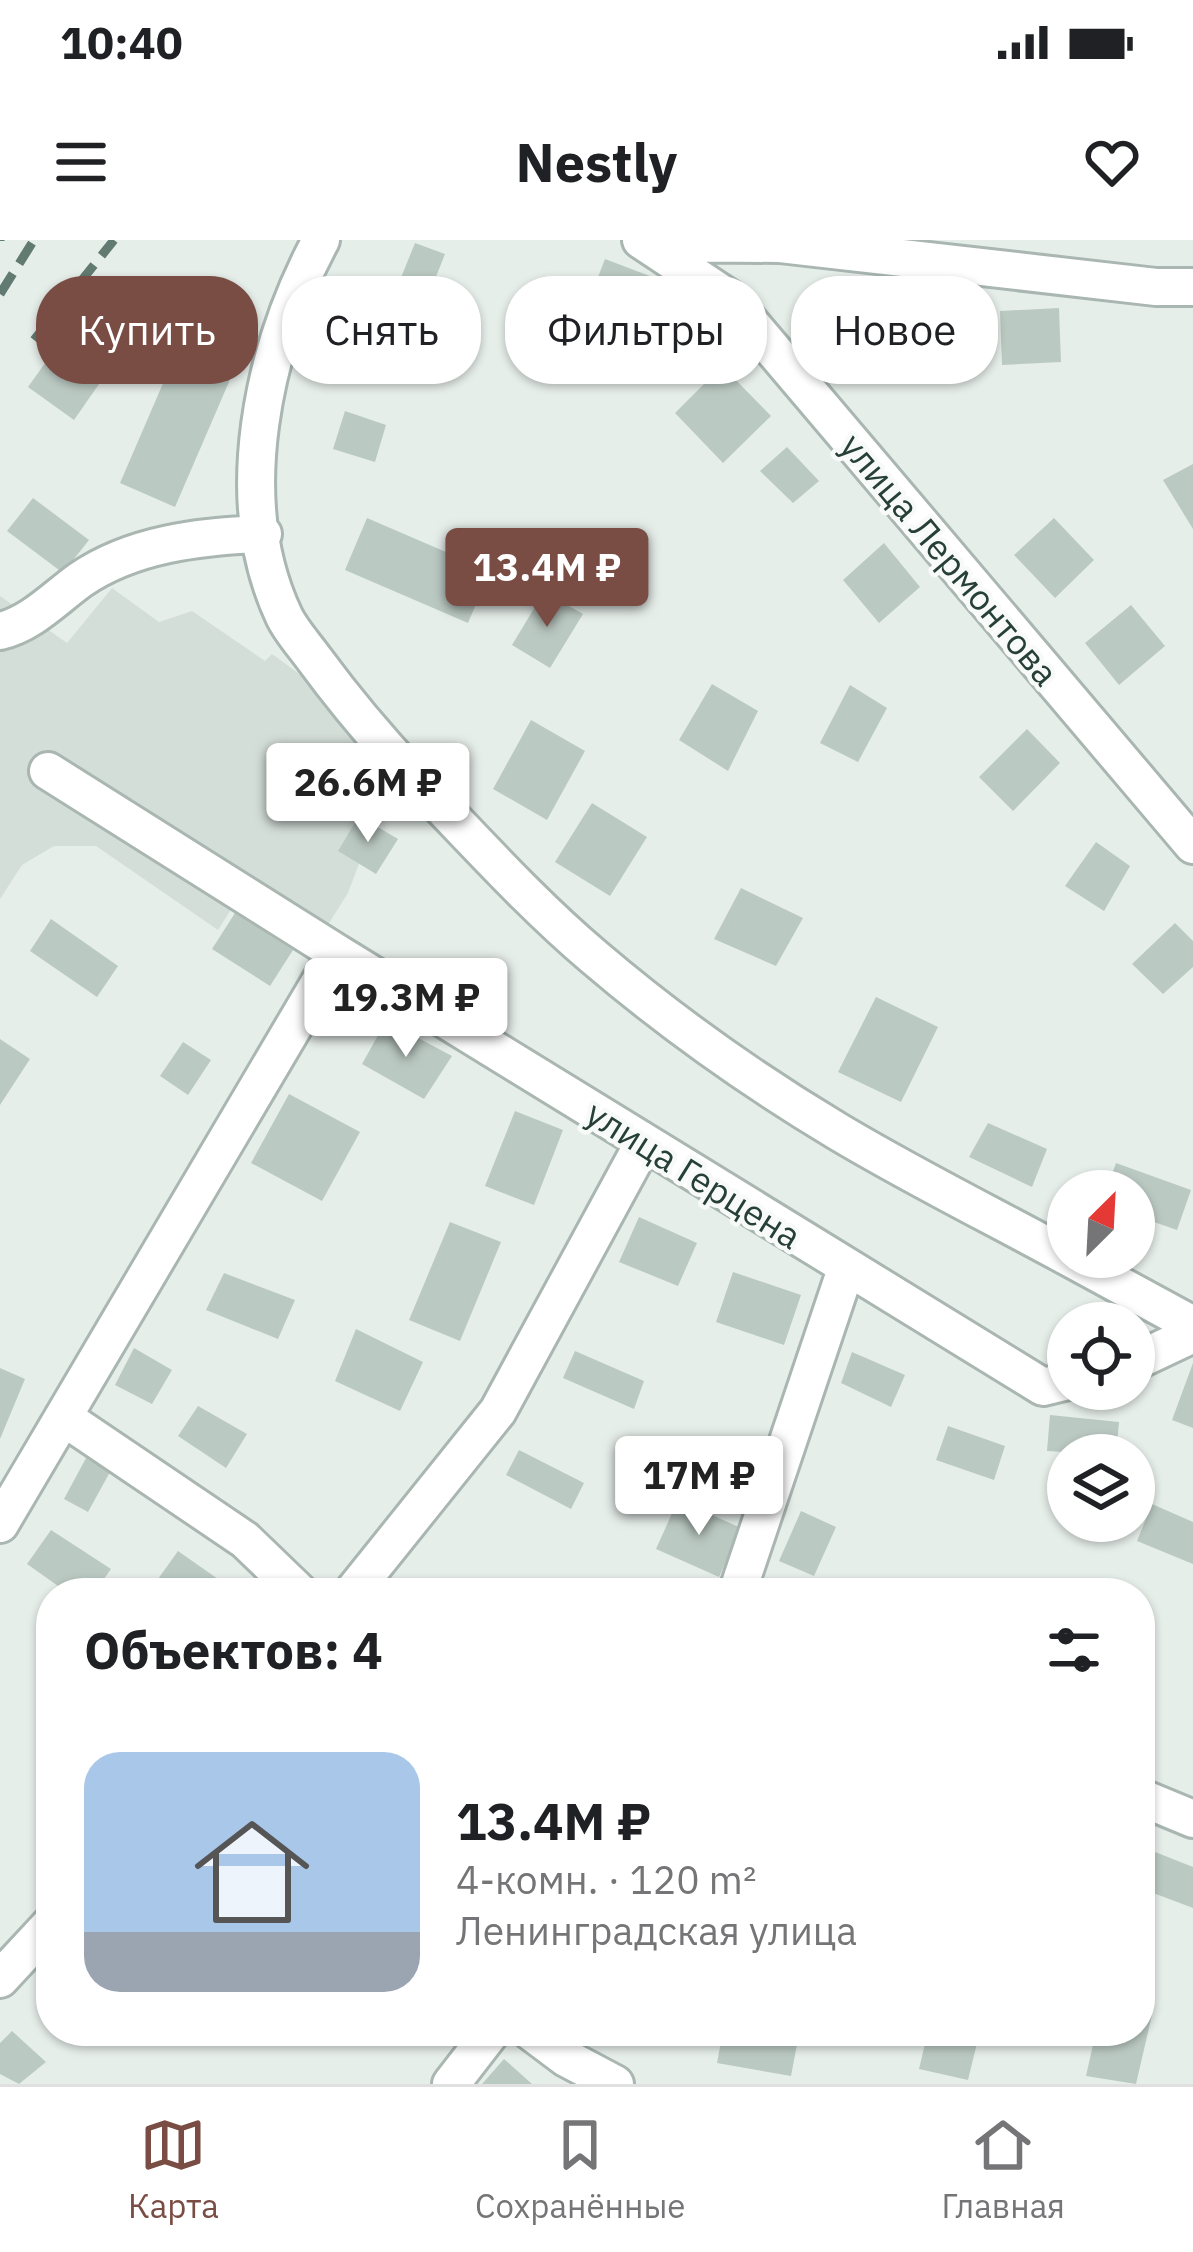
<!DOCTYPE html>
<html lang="ru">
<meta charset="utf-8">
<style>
body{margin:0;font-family:"IBM Plex Sans",sans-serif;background:#f2f2f2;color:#202124;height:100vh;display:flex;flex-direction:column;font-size:45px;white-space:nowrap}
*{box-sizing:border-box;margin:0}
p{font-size:39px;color:#757577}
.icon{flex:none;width:66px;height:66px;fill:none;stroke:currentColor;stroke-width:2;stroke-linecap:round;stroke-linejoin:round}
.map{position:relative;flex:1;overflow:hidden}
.details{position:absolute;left:36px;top:1338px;width:1119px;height:468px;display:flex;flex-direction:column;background:#fff;border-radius:48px;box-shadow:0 3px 9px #0004}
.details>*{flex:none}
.hud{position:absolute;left:36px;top:36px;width:1122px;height:108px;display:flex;gap:24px}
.needle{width:78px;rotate:24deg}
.buttons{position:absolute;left:1047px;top:930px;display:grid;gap:24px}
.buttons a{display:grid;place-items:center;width:108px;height:108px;border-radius:50%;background:#fff;box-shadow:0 3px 9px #0004;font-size:60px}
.price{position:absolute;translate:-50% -102px;padding:0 27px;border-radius:12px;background:#fff;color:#222;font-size:39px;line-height:78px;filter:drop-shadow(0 3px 6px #0008)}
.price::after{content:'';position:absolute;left:50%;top:72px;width:36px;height:27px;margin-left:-18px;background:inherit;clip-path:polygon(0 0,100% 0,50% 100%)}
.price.selected{background:#7a4d44;color:#fff}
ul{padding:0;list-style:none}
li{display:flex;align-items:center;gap:36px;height:300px;padding:0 48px}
li span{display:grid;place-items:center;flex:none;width:336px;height:240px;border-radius:36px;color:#555}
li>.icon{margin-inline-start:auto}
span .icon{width:144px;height:144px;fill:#fffc;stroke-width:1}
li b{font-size:51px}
h2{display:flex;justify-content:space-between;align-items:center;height:144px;padding:0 48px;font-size:51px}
.pill{padding:0 42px;border-radius:48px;background:#fff;box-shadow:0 3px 9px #0004;font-size:42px;line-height:108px}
.pill.selected{background:#7a4d44;color:#fff}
.status{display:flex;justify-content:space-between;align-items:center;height:84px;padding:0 60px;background:#fff;direction:ltr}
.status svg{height:33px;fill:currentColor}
header{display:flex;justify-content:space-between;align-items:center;height:156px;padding:0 48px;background:#fff;font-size:54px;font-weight:700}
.menu{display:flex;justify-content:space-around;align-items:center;height:168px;border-top:3px solid #e0e0e0;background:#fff;font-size:33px;color:#757577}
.menu a{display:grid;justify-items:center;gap:6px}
.menu .selected{color:#7a4d44}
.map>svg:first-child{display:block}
</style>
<div class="status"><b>10:40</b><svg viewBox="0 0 49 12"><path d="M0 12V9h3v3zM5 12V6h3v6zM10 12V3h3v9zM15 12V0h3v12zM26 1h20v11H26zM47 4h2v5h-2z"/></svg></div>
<header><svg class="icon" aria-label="menu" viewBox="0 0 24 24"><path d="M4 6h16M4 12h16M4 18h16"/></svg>Nestly<svg class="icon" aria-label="heart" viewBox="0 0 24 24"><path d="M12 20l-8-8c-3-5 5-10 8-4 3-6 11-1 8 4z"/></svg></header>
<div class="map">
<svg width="1193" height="1844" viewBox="0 0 1193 1844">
<rect width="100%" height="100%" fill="#e6eeea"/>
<path fill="#d4ded9" d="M112,348l47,34 33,-11 73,50 7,-7 82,60 38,62 -44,117 -34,54 -75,-50 -21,33 -122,-84h-42l-32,19 -22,34v-303l67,47z"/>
<path fill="#bbc9c3" d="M415,3l30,11 -15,38 -30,-12z
M605,19l58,22 -23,62 -59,-22z
M100,46l45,32 -71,102 -46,-33z
M862,57l27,39 -34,21 -27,-36z
M199,60l55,24 -79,183 -55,-24z
M1059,68l2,54 -59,3 -2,-54z
M722,126l49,50 -48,47 -48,-50z
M345,171l41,14 -11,37 -42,-13z
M787,207l32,34 -26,22 -33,-32z
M1193,224v65l-30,-49z
M33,258l56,42 -26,33 -56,-42z
M367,278l123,53 -22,52 -123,-53z
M1054,278l40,42 -39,38 -41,-43z
M884,303l36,44 -41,36 -36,-43z
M544,352l39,22 -33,54 -38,-23z
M1131,365l34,41 -46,39 -34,-42z
M712,444l46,27 -30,60 -49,-31z
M850,445l37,23 -29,54 -38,-19z
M531,480l54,31 -38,69 -54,-31z
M1027,489l33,34 -47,48 -34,-34z
M592,563l55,34 -37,59 -55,-34z
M359,576l39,23 -22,35 -38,-23z
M1096,602l34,24 -26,45 -39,-25z
M741,648l62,30 -27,48 -62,-27z
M235,673l58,37 -23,36 -58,-37z
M51,679l67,47 -21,31 -67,-46z
M1175,683l18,18v26l-30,27 -31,-30z
M876,757l62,30 -37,75 -63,-30z
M386,781l66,35 -28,43 -62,-35z
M0,799l30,20 -30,46z
M183,802l28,18 -23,35 -28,-19z
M289,854l71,38 -38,69 -71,-38z
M515,871l48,19 -29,75 -49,-19z
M988,883l59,26 -15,38 -63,-30z
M1116,923l75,27 -14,40 -43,-15v-24h-28z
M639,977l58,26 -19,43 -59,-24z
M450,982l51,20 -41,99 -51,-21z
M733,1032l68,23 -17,50 -68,-23z
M224,1033l71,27 -17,39 -72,-29z
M356,1089l67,33 -23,49 -65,-30z
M134,1108l38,22 -20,34 -37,-19z
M575,1111l69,30 -10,28 -71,-31z
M852,1112l53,23 -14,32 -50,-24z
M1193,1123v65l-21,-8z
M0,1128l25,11 -25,60z
M198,1166l49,28 -21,34 -48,-32z
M1050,1175l69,7 -3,33 -69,-4z
M948,1186l57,20 -11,34 -58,-20z
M519,1210l65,33 -13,26 -65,-34z
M86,1218l24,14 -22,40 -24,-13z
M678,1260l63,28 -22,49 -63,-28z
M1152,1264l41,18v42l-56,-23z
M801,1271l35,16 -22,49 -35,-15z
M51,1290l60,39 -17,24h-26l-41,-29z
M178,1311l60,42h-90z
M1140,1606l53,21v41l-53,-20z
M1140,1772l12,3 -16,69 -50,-8 10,-45h44z
M12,1791l34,31 -27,22 -19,-10v-31z
M402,1791h28l-20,13z
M723,1791l76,3 -8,42 -74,-13z
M928,1791h52l-12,49 -49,-11z
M504,1819l28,25h-50z"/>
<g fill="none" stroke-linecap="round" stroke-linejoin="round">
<g stroke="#a9b6b1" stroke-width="42">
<path id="minor" d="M321,0c-58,108 -92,259 -37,376 7,15 21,30 31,44 36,49 75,94 118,138 52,54 103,110 161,159 75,64 158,123 243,174 75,45 154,84 231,126
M641,0l89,59 463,546
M647,3l133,1 376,43h37
M0,391c31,-7 55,-33 80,-51 52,-36 121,-44 183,-46
M48,531l289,182
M1068,1017l125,68
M1134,1122l59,-28
M63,1177l182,123 55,53
M0,1284l337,-571 706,434 25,-6
M352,1353l146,-182 146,-269
M737,1353l109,-324
M1140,1557l53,22
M0,1739l51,-55
M530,1791l36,27 49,26
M451,1844l41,-53"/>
</g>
<use href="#minor" stroke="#fff" stroke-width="36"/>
<path stroke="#617a72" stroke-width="9" stroke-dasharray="24 12" stroke-linecap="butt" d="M0,1v-1
M0,54l34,-54
M34,100l80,-100"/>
</g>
<g text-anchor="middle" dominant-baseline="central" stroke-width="9" stroke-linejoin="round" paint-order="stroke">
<g font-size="36" fill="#263f37" stroke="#f7faf8">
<text transform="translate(950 319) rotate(50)">улица Лермонтова</text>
<text transform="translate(694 934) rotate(32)">улица Герцена</text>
</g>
</g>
</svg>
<div class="buttons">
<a><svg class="needle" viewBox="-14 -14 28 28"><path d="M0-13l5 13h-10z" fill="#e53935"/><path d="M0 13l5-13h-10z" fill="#757577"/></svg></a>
<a><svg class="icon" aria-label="locate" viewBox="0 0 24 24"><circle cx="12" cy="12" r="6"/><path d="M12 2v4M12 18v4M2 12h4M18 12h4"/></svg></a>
<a><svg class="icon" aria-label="layers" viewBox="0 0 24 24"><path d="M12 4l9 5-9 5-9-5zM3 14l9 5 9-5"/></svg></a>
</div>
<b class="price selected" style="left:547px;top:390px">13.4M ₽</b>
<b class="price" style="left:368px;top:605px">26.6M ₽</b>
<b class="price" style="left:406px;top:820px">19.3M ₽</b>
<b class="price" style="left:699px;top:1298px">17M ₽</b>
<div class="hud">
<a class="pill selected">Купить</a>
<a class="pill">Снять</a>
<a class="pill">Фильтры</a>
<a class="pill">Новое</a>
</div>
<section class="details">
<h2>Объектов: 4<svg class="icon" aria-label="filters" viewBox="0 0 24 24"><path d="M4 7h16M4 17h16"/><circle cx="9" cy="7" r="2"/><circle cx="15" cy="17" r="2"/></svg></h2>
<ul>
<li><span style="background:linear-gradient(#a9c7e8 75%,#9aa5b1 0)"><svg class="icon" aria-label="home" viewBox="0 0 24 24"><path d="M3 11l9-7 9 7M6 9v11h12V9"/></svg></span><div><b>13.4M ₽</b><p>4-комн. · 120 m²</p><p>Ленинградская улица</p></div></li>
</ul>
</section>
</div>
<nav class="menu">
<a class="selected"><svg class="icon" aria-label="map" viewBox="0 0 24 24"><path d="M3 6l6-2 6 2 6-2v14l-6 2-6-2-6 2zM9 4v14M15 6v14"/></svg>Карта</a>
<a><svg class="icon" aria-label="saved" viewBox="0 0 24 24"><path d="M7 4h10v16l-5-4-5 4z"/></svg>Сохранённые</a>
<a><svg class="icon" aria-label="home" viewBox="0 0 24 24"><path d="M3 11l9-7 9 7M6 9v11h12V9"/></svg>Главная</a>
</nav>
